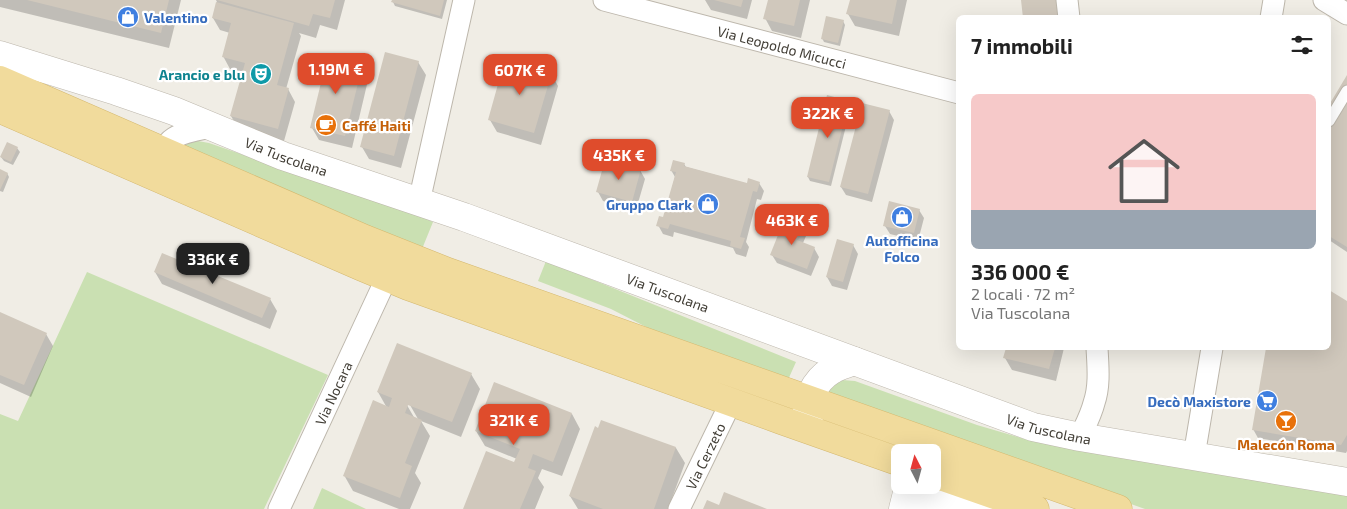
<!DOCTYPE html>
<html lang="it">
<meta charset="utf-8">
<style>
body{margin:0;font-family:"Exo 2",sans-serif;background:#f2f2f2;color:#222;height:100vh;display:flex;flex-direction:column;font-size:19px;white-space:nowrap}
*{box-sizing:border-box;margin:0}
p{font-size:16px;color:#767676}
.icon{flex:none;width:28px;height:28px;fill:none;stroke:currentColor;stroke-width:2;stroke-linecap:round;stroke-linejoin:round}
.map{position:relative;flex:1;overflow:hidden}
.details{position:absolute;left:956px;top:15px;width:375px;height:335px;display:flex;flex-direction:column;background:#fff;border-radius:8px;box-shadow:0 5px 20px #0002}
.details>*{flex:none}
.needle{width:32px;rotate:354deg}
.tools{position:absolute;left:891px;top:444px;display:grid;gap:10px}
.tools a{display:grid;place-items:center;width:50px;height:50px;border-radius:8px;background:#fff;box-shadow:0 5px 20px #0002;font-size:25px}
.price{position:absolute;translate:-50% -42px;padding:0 11px;border-radius:10px;background:#df4c2c;color:#fff;font-size:16px;line-height:32px;filter:drop-shadow(0 1px 2px #0008)}
.price::after{content:'';position:absolute;left:50%;top:30px;width:15px;height:11px;margin-left:-8px;background:inherit;clip-path:polygon(0 0,100% 0,50% 100%)}
.price.on{background:#222;color:#fff}
ul{padding:0;list-style:none}
li{display:grid;align-content:center;gap:10px;height:265px;padding:0 15px}
li span{display:grid;place-items:center;height:155px;border-radius:8px;color:#555}
li>.icon{margin-inline-start:auto}
span .icon{width:90px;height:90px;fill:#fffc;stroke-width:1}
li b{font-size:21px}
h2{display:flex;justify-content:space-between;align-items:center;height:60px;padding:0 15px;font-size:21px}
.map>svg:first-child{display:block}
</style>
<div class="map">
<svg width="1347" height="509" viewBox="0 0 1347 509">
<rect width="100%" height="100%" fill="#f0ede5"/>
<path fill="#cae0b2" d="M198,141l11,2 206,71 18,8 -11,27 -241,-101 8,-5z
M546,261l250,101 -9,20 -133,-51 -43,-22 -73,-28z
M87,272l241,103 -64,134h-264v-95l18,7z
M842,380l13,1 122,44 48,14 322,57v13h-202l-319,-113 5,-9z
M322,488l44,21h-53z"/>
<path fill="#0003" fill-rule="evenodd" d="M0,0h181l-12,48 -169,-41z
M216,0h129l-8,30 -17,-5 -4,13 -17,-5 2,3 -15,53h2l7,13 -11,39 -46,-13 -7,-12 12,-44 -13,-3 -7,-13 7,-23 -10,-3 -7,-12 4,-16z
M393,0h54l-5,19 -47,-13 -2,-4z
M705,0h47l-5,19 -36,-9z
M769,0h41l-9,38 -29,-7 -7,-13z
M851,0h56l-8,36 -44,-10 -7,-12z
M843,21l2,4 -5,21 -16,-4 -2,-4z
M418,62l8,13 -25,93 -32,-9 -7,-12z
M362,64l7,12 -17,72 -33,-8 -7,-12z
M551,73l7,13 -17,59 -44,-13 -7,-12z
M1347,78v174l-18,-12v-133z
M849,102l2,4 -20,80 -21,-5 -2,-4z
M889,111l5,9 -22,82 -26,-7 -5,-8z
M17,148l3,4 -7,13 -9,-4 -3,-4z
M684,164l2,3 62,17 11,-1 5,8 -3,9 -4,-1 -11,43 3,5 -3,10 -10,-3 -3,-6 -59,-16 -1,5 -10,-3 -5,-9 6,-6 11,-42 -4,-7z
M0,170l7,3 2,4 -6,15 -3,-1z
M640,170l5,9 -9,31 -33,-9 -5,-9z
M919,210l5,8 -6,23 -28,-7 -5,-8z
M801,228l5,8 -3,7 11,5 5,9 -8,19 -34,-13 -5,-8z
M853,245l5,9 -11,36 -15,-4 -5,-9z
M155,272l115,27 7,12 -7,18 -108,-45z
M1329,292l18,11v148l-1,2 -88,-15 -5,-9 14,-81h62z
M0,314l46,20 7,12 -22,51 -31,-14z
M1007,348h57l-8,33 -44,-11 -7,-12z
M471,374l9,15 -19,48 -40,-16 9,15 -15,37 6,10 -11,26h-11l-46,-18 -9,-16 43,-67 -9,-16zM406,398l12,21h-3l-11,-19z
M572,414l8,15 -18,47 -20,-7 -4,9 6,9 -9,22h-71l51,-45 2,-5 -32,-13 -9,-15z
M599,429l77,19 9,15 -17,46h-90l-8,-13z"/>
<path fill="#d0c8bc" d="M27,0h142l-8,33z
M217,0h118l-5,18 -17,-4 -4,12z
M392,0h52l-4,16 -49,-14z
M714,0h29l-2,7z
M768,0h32l-6,26 -31,-7z
M850,0h47l-5,24 -46,-10z
M1021,0h37l1,18h-36z
M216,2l78,21 -17,62 12,3 -11,41 -48,-13 15,-53 -23,-6 9,-34 -19,-5z
M826,16l18,4 -6,23 -17,-4z
M385,52l34,9 -25,95 -34,-9z
M328,54l35,9 -18,73 -35,-8z
M505,59l47,13 -18,61 -46,-13z
M1347,75v172l-18,-11v-131z
M827,95l22,6 -20,81 -22,-5z
M862,103l28,7 -22,84 -28,-7z
M7,142l11,5 -7,15 -11,-5z
M605,160l36,9 -9,33 -36,-10z
M673,160l12,3 -1,3 63,17 1,-5 12,4 -3,10 -4,-1 -13,46 5,1 -4,11 -11,-3 1,-5 -61,-17 -2,5 -12,-3 3,-10 4,1 13,-45 -6,-1z
M0,169l8,4 -8,17z
M889,201l31,8 -6,24 -31,-7z
M784,220l18,7 -5,13 18,7 -8,22 -37,-14z
M837,239l17,5 -11,38 -17,-5z
M162,253l109,45 -9,20 -108,-46z
M1329,290l18,11v134l-6,10 -89,-15 14,-82h63z
M0,312l47,21 -23,52 -24,-10z
M397,343l75,30 -20,49 -44,-17 -3,8 17,7 -17,43 7,3 -12,32 -57,-22 30,-76 16,7 3,-9 -15,-6z
M1006,348h49l-6,21 -46,-11z
M494,382l78,31 -19,49 -20,-8 -5,14 8,3 -16,38h-57l23,-58 28,11 6,-13 -45,-18z
M601,420l75,27 -22,62h-51l-34,-13 26,-70 3,2z
M724,492l43,17h-64l4,-9 12,5z"/>
<g fill="none" stroke-linecap="round" stroke-linejoin="round">
<g stroke="#bdb7ac" stroke-width="13">
<path id="service" d="M1329,121l18,-30"/>
</g>
<g stroke="#bdb7ac" stroke-width="23">
<g id="minor">
<path id="s1" d="M604,0l355,93"/>
<path d="M1067,0l2,18"/>
<path d="M1324,0l23,14"/>
<path d="M1271,18l3,-18"/>
<path d="M163,166c-4,-32 24,-34 49,-39"/>
<path d="M419,202l45,-202"/>
<path d="M1080,437c5,-11 11,-22 14,-34 6,-17 4,-37 3,-55"/>
<path d="M1194,456l18,-108"/>
<path id="s2" d="M279,509l108,-232"/>
<path id="s3" d="M679,509l52,-107"/>
</g>
</g>
<g stroke="#bdb7ac" stroke-width="29">
<g id="tertiary">
<path id="s4" d="M0,55l116,36 58,20 109,45 181,61 569,210 47,10 267,45"/>
<path d="M809,422c-7,-18 6,-42 23,-52 6,-4 15,-6 22,-9"/>
<path d="M903,509l6,-24"/>
<path d="M913,509c19,-9 56,-3 76,0"/>
</g>
</g>
<g stroke="#d4b86f" stroke-width="29">
<path id="primary" d="M0,80l365,159 83,33 670,237
M0,109l362,158 46,19 373,134 119,42
M932,473l103,36"/>
</g>
<use href="#service" stroke="#fff" stroke-width="11"/>
<use href="#minor" stroke="#fff" stroke-width="21"/>
<use href="#tertiary" stroke="#fff" stroke-width="28"/>
<use href="#primary" stroke="#f1db9c" stroke-width="28"/>
</g>
<defs>
<g id="shop-disc" transform="scale(1.125)"><circle r="9.5" fill="#3f7fe0" stroke="#fff"/><path d="M-5-2.5h2.3a2.7 3.5 0 0 1 5.4 0H5L5.5 6h-11ZM-1.5-2.5h3a1.5 2.3 0 0 0-3 0Z" fill="#fff"/></g>
<g id="theatre-disc" transform="scale(1.125)"><circle r="9.5" fill="#0f9aa8" stroke="#fff"/><path d="M-5-5.5Q0-4 5-5.5V0Q5 5 0 6Q-5 5-5 0ZM-3.3-2.5H-1v1.5H-3.3ZM1-2.5H3.3v1.5H1ZM-2.8 1Q0 5.5 2.8 1Z" fill="#fff"/></g>
<g id="cafe-disc" transform="scale(1.125)"><circle r="9.5" fill="#e8710a" stroke="#fff"/><path d="M-5.5-4.5H6V0H3Q3 3.5 0 3.5H-2.5Q-5.5 3.5-5.5 0ZM3-3.2v2h1.7v-2ZM-6 4.5H4V6H-6Z" fill="#fff"/></g>
<g id="supermarket-disc" transform="scale(1.125)"><circle r="9.5" fill="#3f7fe0" stroke="#fff"/><path d="M-6-5.5h2.5l.6 2H6L4.5 2H-2.5L-4.4-4H-6ZM-1.5 3.2a1.3 1.3 0 1 0 .1 0ZM3 3.2a1.3 1.3 0 1 0 .1 0Z" fill="#fff"/></g>
<g id="bar-disc" transform="scale(1.125)"><circle r="9.5" fill="#e8710a" stroke="#fff"/><path d="M-6-5H6L.8 .8V4.5H3.5V6h-7V4.5H-.8V.8Z" fill="#fff"/></g>
</defs>
<g fill-rule="evenodd">
<use href="#shop-disc" x="128" y="17"/>
<use href="#theatre-disc" x="261" y="74"/>
<use href="#cafe-disc" x="326" y="125"/>
<use href="#shop-disc" x="708" y="204"/>
<use href="#shop-disc" x="902" y="217"/>
<use href="#supermarket-disc" x="1267" y="401"/>
<use href="#bar-disc" x="1286" y="421"/>
</g>
<g text-anchor="middle" dominant-baseline="central" stroke-width="4.5" stroke-linejoin="round" paint-order="stroke">
<g font-size="14" font-weight="bold" fill="#366cbe" stroke="#fff" text-anchor="end">
<text x="144" y="17" text-anchor="start">Valentino</text>
<text x="692" y="204">Gruppo Clark</text>
<text x="902" y="240" text-anchor="middle">Autofficina<tspan x="902" dy="16">Folco</tspan></text>
<text x="1251" y="401">Decò Maxistore</text>
</g>
<g font-size="14" fill="#413d35" stroke="#fff">
<text stroke="none"><textPath href="#s1" startOffset="184">Via Leopoldo Micucci</textPath></text>
<text stroke="none"><textPath href="#s4" startOffset="304">Via Tuscolana</textPath></text>
<text stroke="none"><textPath href="#s4" startOffset="709">Via Tuscolana</textPath></text>
<text stroke="none"><textPath href="#s2" startOffset="128">Via Nocara</textPath></text>
<text stroke="none"><textPath href="#s4" startOffset="1114">Via Tuscolana</textPath></text>
<text stroke="none"><textPath href="#s3" startOffset="59">Via Cerzeto</textPath></text>
</g>
<g font-size="14" font-weight="bold" fill="#0d838f" stroke="#fff" text-anchor="end">
<text x="245" y="74">Arancio e blu</text>
</g>
<g font-size="14" font-weight="bold" fill="#c56008" stroke="#fff" text-anchor="start">
<text x="342" y="125">Caffé Haiti</text>
<text x="1286" y="444" text-anchor="middle">Malecón Roma</text>
</g>
</g>
</svg>
<div class="tools">
<a><svg class="needle" viewBox="-14 -14 28 28"><path d="M0-13l5 13h-10z" fill="#e53935"/><path d="M0 13l5-13h-10z" fill="#767676"/></svg></a>
</div>
<b class="price" style="left:336px;top:95px">1.19M €</b>
<b class="price" style="left:520px;top:96px">607K €</b>
<b class="price" style="left:828px;top:139px">322K €</b>
<b class="price" style="left:619px;top:181px">435K €</b>
<b class="price" style="left:792px;top:246px">463K €</b>
<b class="price on" style="left:213px;top:285px">336K €</b>
<b class="price" style="left:514px;top:446px">321K €</b>
<section class="details">
<h2>7 immobili<svg class="icon" aria-label="filters" viewBox="0 0 24 24"><path d="M4 7h16M4 17h16"/><circle cx="9" cy="7" r="2"/><circle cx="15" cy="17" r="2"/></svg></h2>
<ul>
<li><span style="background:linear-gradient(#f6c9c9 75%,#9aa5b1 0)"><svg class="icon" aria-label="home" viewBox="0 0 24 24"><path d="M3 11l9-7 9 7M6 9v11h12V9"/></svg></span><div><b>336 000 €</b><p>2 locali · 72 m²</p><p>Via Tuscolana</p></div></li>
</ul>
</section>
</div>
